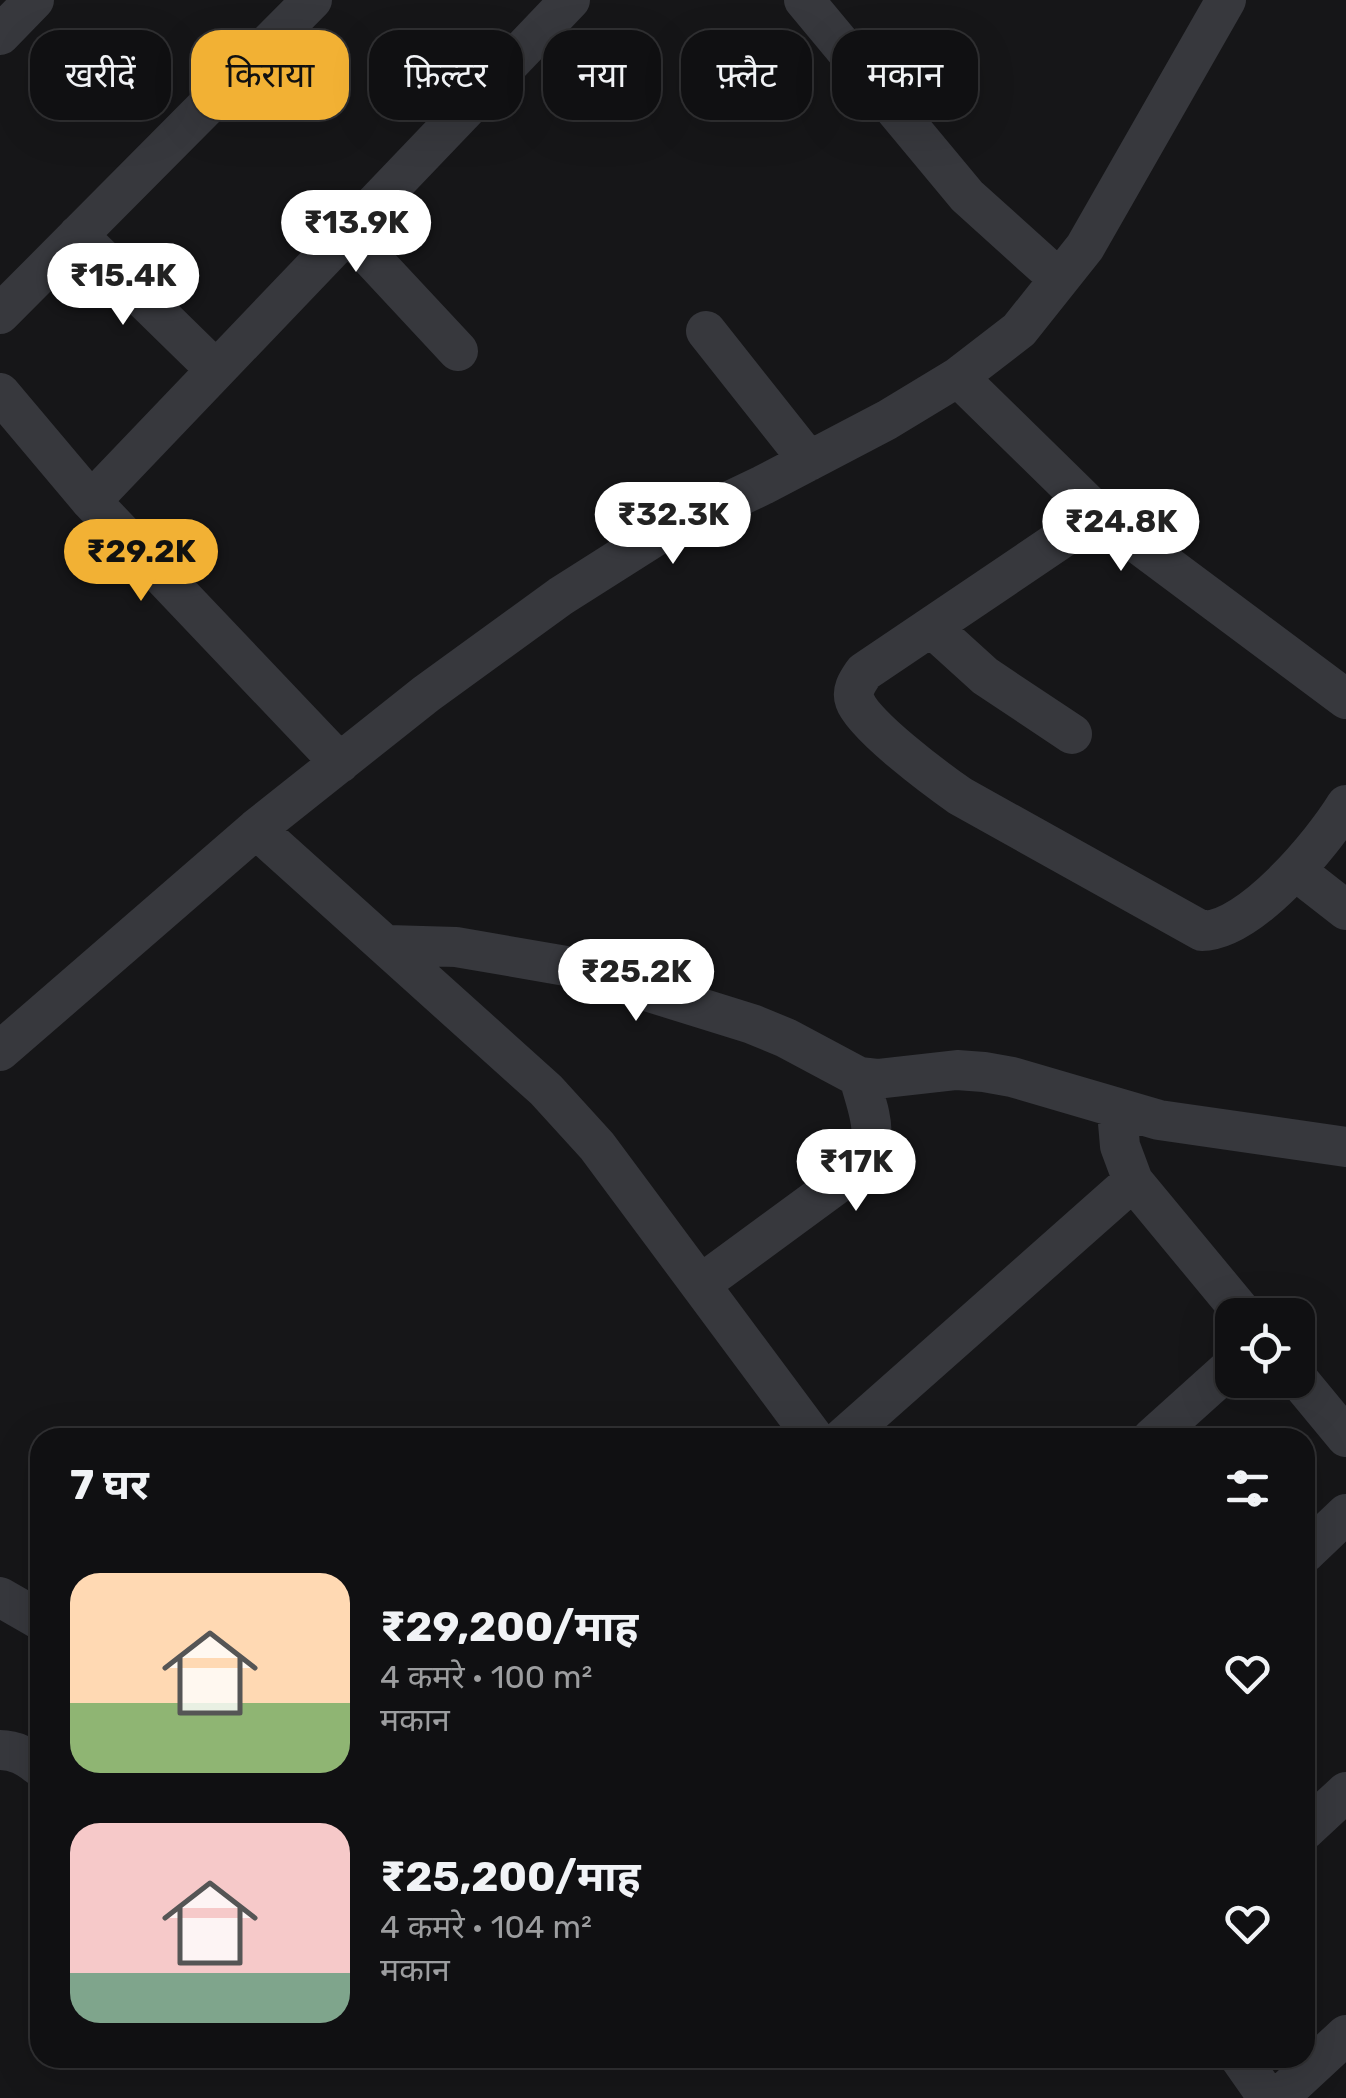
<!DOCTYPE html>
<html lang="hi">
<meta charset="utf-8">
<style>
body{margin:0;font-family:Rubik,"Noto Sans Devanagari",sans-serif;background:#19191b;color:#f1f3f6;height:100vh;display:flex;flex-direction:column;font-size:38px;white-space:nowrap}
*{box-sizing:border-box;margin:0}
p{font-size:32px;color:#9c9d9f}
.icon{flex:none;width:55px;height:55px;fill:none;stroke:currentColor;stroke-width:2;stroke-linecap:round;stroke-linejoin:round}
.map{position:relative;flex:1;overflow:hidden}
.drawer{position:absolute;left:30px;top:1428px;width:1285px;height:640px;display:flex;flex-direction:column;background:#101012;border-radius:30px;box-shadow:0 10px 40px #0002,0 0 0 2px #303032}
.drawer>*{flex:none}
.banner{position:absolute;left:30px;top:30px;width:1288px;height:90px;display:flex;gap:20px}
.fabs{position:absolute;left:1215px;top:1298px;display:grid;gap:20px}
.fabs a{display:grid;place-items:center;width:100px;height:100px;border-radius:20px;background:#101012;box-shadow:0 10px 40px #0002,0 0 0 2px #303032;font-size:50px}
.price{position:absolute;translate:-50% -85px;padding:0 22px;border-radius:35px;background:#fff;color:#222;font-size:32px;line-height:65px;filter:drop-shadow(0 2px 5px #0008)}
.price::after{content:'';position:absolute;left:50%;top:60px;width:30px;height:22px;margin-left:-15px;background:inherit;clip-path:polygon(0 0,100% 0,50% 100%)}
.price.on{background:#f2b134;color:#111}
ul{padding:0;list-style:none}
li{display:flex;align-items:center;gap:30px;height:250px;padding:0 40px}
li span{display:grid;place-items:center;flex:none;width:280px;height:200px;border-radius:30px;color:#555}
li>.icon{margin-inline-start:auto}
span .icon{width:120px;height:120px;fill:#fffc;stroke-width:1}
li b{font-size:42px}
h2{display:flex;justify-content:space-between;align-items:center;height:120px;padding:0 40px;font-size:42px}
.tag{padding:0 35px;border-radius:30px;background:#101012;box-shadow:0 10px 40px #0002,0 0 0 2px #303032;font-size:35px;line-height:90px}
.tag.on{background:#f2b134;color:#111}
.map>svg:first-child{display:block}
</style>
<div class="map">
<svg width="1346" height="2098" viewBox="0 0 1346 2098">
<rect width="100%" height="100%" fill="#161618"/>
<g fill="none" stroke-linecap="round" stroke-linejoin="round">
<path stroke="#37383d" stroke-width="40" d="M804,0l163,196 92,83
M0,35l34,-35
M348,233l110,118
M78,235l138,135
M0,314l312,-314
M706,331l103,130
M958,377l140,137 248,185
M0,393l91,108 249,262
M91,501l479,-501
M1098,514l-234,158c-6,9 -13,18 -9,29 8,24 82,79 105,95l242,135c48,0 120,-87 144,-126
M931,627l54,49 87,58
M256,829l290,261 51,56 217,292
M1296,871l50,39
M388,945l68,2 110,19 186,58 34,14 73,39 18,2 80,-9 27,2 28,5 147,43 187,27
M0,1051l256,-222 170,-135 135,-98 93,-59 109,-52 124,-65 71,-43 61,-47 66,-83 141,-247
M1117,1111l3,35 13,35 111,134
M701,1284l154,-113c28,-33 14,-56 4,-94
M1298,1379l48,58
M843,1438l290,-257
M1152,1438l80,-72
M1305,1553l41,-39
M0,1597l40,23
M0,1750c16,0 27,7 40,17
M1305,1830l41,-38
M1240,2058l28,40
M1278,2098l68,-63"/>
</g>
</svg>
<div class="fabs">
<a><svg class="icon" aria-label="locate" viewBox="0 0 24 24"><circle cx="12" cy="12" r="6"/><path d="M12 2v4M12 18v4M2 12h4M18 12h4"/></svg></a>
</div>
<b class="price" style="left:356px;top:275px">₹13.9K</b>
<b class="price" style="left:123px;top:328px">₹15.4K</b>
<b class="price" style="left:673px;top:567px">₹32.3K</b>
<b class="price" style="left:1121px;top:574px">₹24.8K</b>
<b class="price on" style="left:141px;top:604px">₹29.2K</b>
<b class="price" style="left:636px;top:1024px">₹25.2K</b>
<b class="price" style="left:856px;top:1214px">₹17K</b>
<div class="banner">
<a class="tag">खरीदें</a>
<a class="tag on">किराया</a>
<a class="tag">फ़िल्टर</a>
<a class="tag">नया</a>
<a class="tag">फ़्लैट</a>
<a class="tag">मकान</a>
</div>
<section class="drawer">
<h2>7 घर<svg class="icon" aria-label="filters" viewBox="0 0 24 24"><path d="M4 7h16M4 17h16"/><circle cx="9" cy="7" r="2"/><circle cx="15" cy="17" r="2"/></svg></h2>
<ul>
<li><span style="background:linear-gradient(#ffd9b3 65%,#8fb573 0)"><svg class="icon" aria-label="home" viewBox="0 0 24 24"><path d="M3 11l9-7 9 7M6 9v11h12V9"/></svg></span><div><b>₹29,200/माह</b><p>4 कमरे · 100 m²</p><p>मकान</p></div><svg class="icon" aria-label="heart" viewBox="0 0 24 24"><path d="M12 20l-8-8c-3-5 5-10 8-4 3-6 11-1 8 4z"/></svg></li>
<li><span style="background:linear-gradient(#f6c9c9 75%,#7fa58c 0)"><svg class="icon" aria-label="home" viewBox="0 0 24 24"><path d="M3 11l9-7 9 7M6 9v11h12V9"/></svg></span><div><b>₹25,200/माह</b><p>4 कमरे · 104 m²</p><p>मकान</p></div><svg class="icon" aria-label="heart" viewBox="0 0 24 24"><path d="M12 20l-8-8c-3-5 5-10 8-4 3-6 11-1 8 4z"/></svg></li>
</ul>
</section>
</div>
